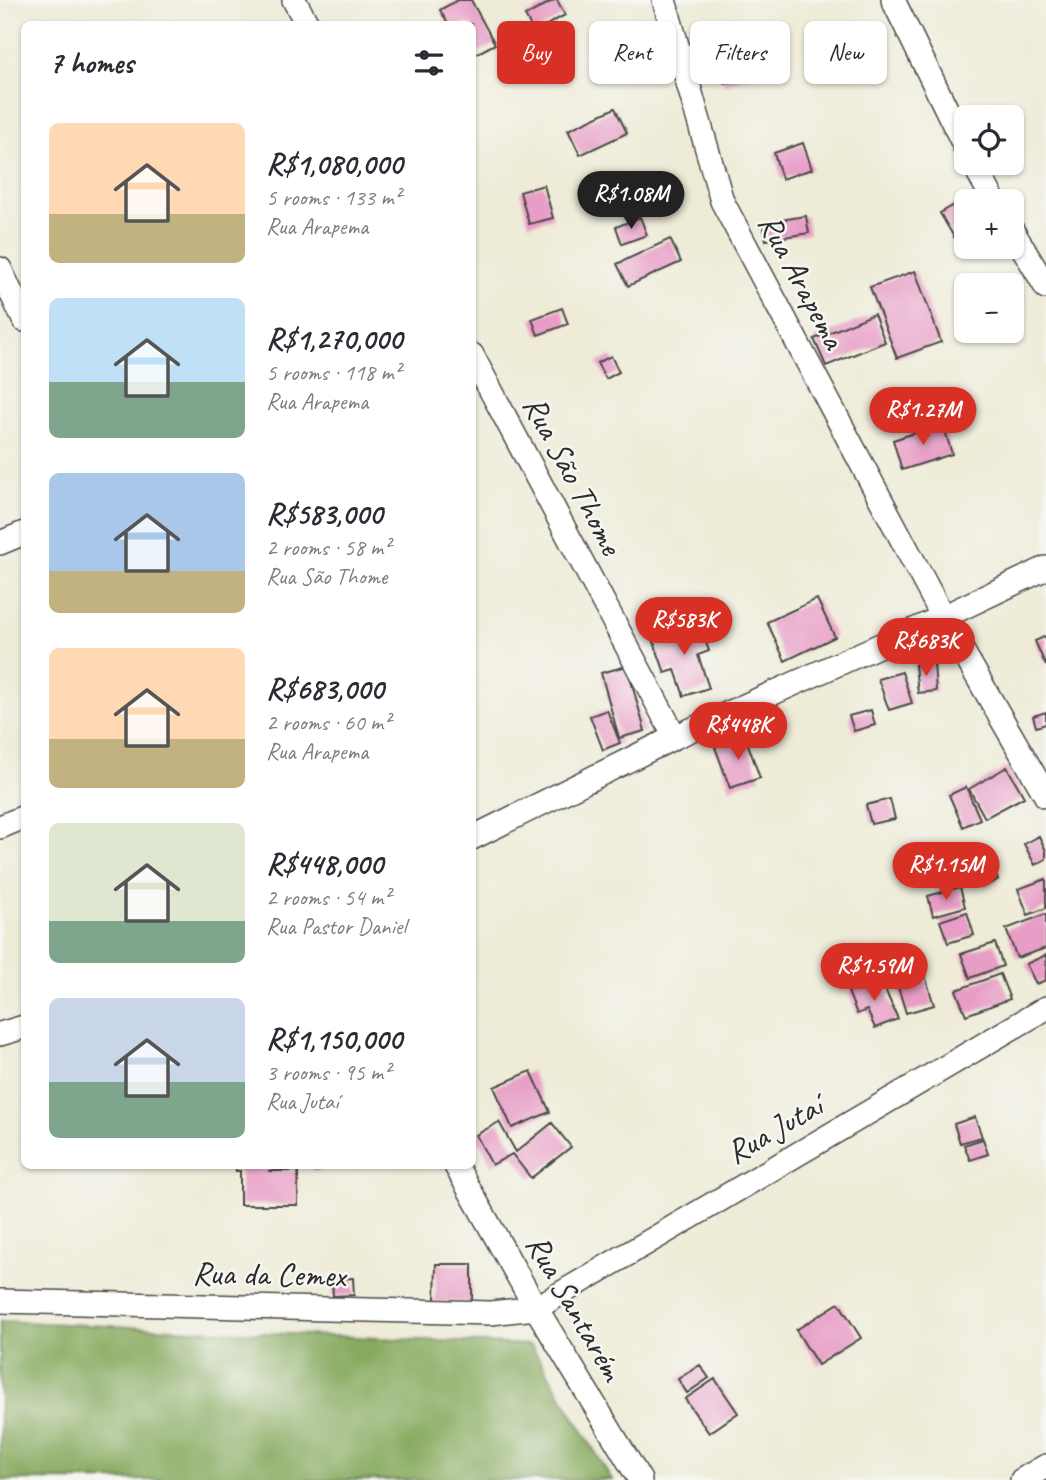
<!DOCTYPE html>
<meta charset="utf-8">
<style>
body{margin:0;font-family:Caveat,sans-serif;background:#f2f2f3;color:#2b2b33;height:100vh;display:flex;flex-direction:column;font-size:26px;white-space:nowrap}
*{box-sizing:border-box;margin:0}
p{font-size:23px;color:#7c7c81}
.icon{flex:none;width:38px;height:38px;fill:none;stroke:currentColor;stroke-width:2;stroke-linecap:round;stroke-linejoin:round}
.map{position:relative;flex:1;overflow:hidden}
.details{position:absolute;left:21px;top:21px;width:455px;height:1148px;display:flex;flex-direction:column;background:#fff;border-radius:10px;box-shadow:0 2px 5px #0004}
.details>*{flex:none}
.guide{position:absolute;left:497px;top:21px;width:443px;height:63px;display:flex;gap:14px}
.tools{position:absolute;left:954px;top:105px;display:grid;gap:14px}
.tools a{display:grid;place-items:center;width:70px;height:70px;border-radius:10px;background:#fff;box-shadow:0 2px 5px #0004;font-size:35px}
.price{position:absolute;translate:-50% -60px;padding:0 16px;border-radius:24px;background:#d93025;color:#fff;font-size:23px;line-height:46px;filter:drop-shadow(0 2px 4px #0008)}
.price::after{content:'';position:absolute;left:50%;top:42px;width:21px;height:16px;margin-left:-10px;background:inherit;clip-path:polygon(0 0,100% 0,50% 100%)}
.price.current{background:#222;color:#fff}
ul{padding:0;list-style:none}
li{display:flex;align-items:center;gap:21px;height:175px;padding:0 28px}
li span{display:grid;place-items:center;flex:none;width:196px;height:140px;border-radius:10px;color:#555}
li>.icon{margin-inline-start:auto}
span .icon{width:84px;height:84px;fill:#fffc;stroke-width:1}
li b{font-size:30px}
h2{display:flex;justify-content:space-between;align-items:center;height:84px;padding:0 28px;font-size:30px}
.pill{padding:0 24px;border-radius:10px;background:#fff;box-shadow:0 2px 5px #0004;font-size:24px;line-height:63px}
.pill.current{background:#d93025;color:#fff}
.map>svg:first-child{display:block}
</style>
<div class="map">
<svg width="1046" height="1480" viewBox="0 0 1046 1480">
<rect width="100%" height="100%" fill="#f6f6f2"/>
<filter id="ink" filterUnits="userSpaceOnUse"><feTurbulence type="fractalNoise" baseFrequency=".0143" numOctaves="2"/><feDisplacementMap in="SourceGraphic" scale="14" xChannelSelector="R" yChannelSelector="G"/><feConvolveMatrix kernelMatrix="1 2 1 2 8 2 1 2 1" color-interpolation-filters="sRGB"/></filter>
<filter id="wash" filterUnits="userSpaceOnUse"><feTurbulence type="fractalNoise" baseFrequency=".00686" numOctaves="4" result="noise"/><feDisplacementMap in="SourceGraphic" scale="28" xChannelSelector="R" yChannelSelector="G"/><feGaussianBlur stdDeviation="1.57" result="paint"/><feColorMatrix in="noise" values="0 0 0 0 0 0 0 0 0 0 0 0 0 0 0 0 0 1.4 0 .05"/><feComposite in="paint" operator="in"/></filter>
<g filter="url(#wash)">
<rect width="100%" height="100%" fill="#eeebd7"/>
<path fill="#87aa5e" stroke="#596a44" stroke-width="2" d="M0,1321l531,24 81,135h-612z"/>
<g id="blocks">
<path fill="#e89dc6" d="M458,0h13l24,44 -23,12v-32h-24l-8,-14z
M554,0h3l8,15 -31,17 -9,-16z
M747,44l11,29 -33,11 -10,-28z
M615,108l12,25 -47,22 -12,-25z
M803,143l9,26 -30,10 -8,-26z
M544,185l9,33 -24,6 -9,-32z
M972,195l4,6h-10v30l-12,6 -14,-24z
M806,216l3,17 -43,7 -3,-17z
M640,217l7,18 -25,9 -6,-17z
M670,239l11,23 -53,24 -11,-22z
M915,271l26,71 -44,16 -27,-71z
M562,308l6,16 -30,11 -6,-16z
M874,314l11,28 -59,24 -12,-27z
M611,356l8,16 -13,7 -9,-16z
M943,424l9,30 -50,16 -9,-30z
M817,599l18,38 -50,24 -18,-39z
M699,623l10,28 -11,4 11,33 -25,8 -9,-26 -10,3 -12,-34z
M1046,636v30l-11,-25z
M934,663l2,28 -18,2 -3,-28z
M627,666l18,65 -26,7 -18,-65z
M902,672l10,31 -23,7 -11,-31z
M607,710l13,33 -17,7 -13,-34z
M871,710l4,15 -21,6 -5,-15z
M1046,712v12l-10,3 -3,-11z
M745,736l15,42 -30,10 -15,-41z
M1007,767l17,30 -39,21 -16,-29z
M966,787l14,32 -17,8 -14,-32z
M890,799l5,20 -24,5 -5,-19z
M1039,836l7,15v8l-11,6 -11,-21z
M991,862l7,18 -13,6 -8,-18z
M1046,879v29l-18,7 -10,-26z
M960,887l5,20 -32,9 -5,-20z
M967,912l7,23 -26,8 -8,-22z
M1046,914v34l-29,10 -11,-29z
M995,943l8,23 -33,12 -9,-24z
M1046,955v25l-10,4 -10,-20z
M923,969l11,36 -28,8 -11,-36z
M1000,974l10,25 -44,16 -10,-25z
M880,978l18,41 -23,9 -8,-18 -10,4 -9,-22z
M531,1071l19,41 -38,16 -18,-41z
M975,1117l7,20 -22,6 -6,-19z
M499,1122l17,30 36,-29 19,24 -40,31 -19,-24 -20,11 -16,-30z
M983,1139l5,15 -18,6 -6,-15z
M236,1166h51v4l-19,1h30v34h-58v-34h-4z
M312,1166h19l-17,6z
M436,1264h36v38h-37z
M353,1278l1,17 -21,1 -1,-17z
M839,1303l22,35 -43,27 -22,-35z
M700,1365l9,13 -22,15 -9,-14z
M715,1379l23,34 -29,20 -24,-34z"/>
</g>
</g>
<g filter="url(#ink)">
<use href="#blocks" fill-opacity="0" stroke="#484845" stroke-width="2"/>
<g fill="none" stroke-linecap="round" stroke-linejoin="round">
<g stroke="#484845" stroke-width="26">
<path id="minor" d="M294,0l13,24
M664,0l58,201 221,416 103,179
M893,0l73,149
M973,163l21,38
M1012,230l34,57
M0,269l24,51
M472,355l203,382
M0,543l24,-10
M0,827l24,-10
M472,838l203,-101 268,-120 103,-49
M0,1034l24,-7
M456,1166l80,142 104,172
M0,1301l491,12 45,-5 510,-300
M1022,1480l24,-14"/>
</g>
<use href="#minor" stroke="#fff" stroke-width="23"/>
</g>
</g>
<g text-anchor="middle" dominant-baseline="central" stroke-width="5" stroke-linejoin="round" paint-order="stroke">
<g font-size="33" fill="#2b2b2b" stroke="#f6f6f2">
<text transform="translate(802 281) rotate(62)">Rua Arapema</text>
<text transform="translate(573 475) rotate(62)">Rua São Thome</text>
<text transform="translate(774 1129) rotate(-30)">Rua Jutaí</text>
<text transform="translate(269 1274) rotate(1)">Rua da Cemex</text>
<text transform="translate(575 1307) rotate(60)">Rua Santarém</text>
</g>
</g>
</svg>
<div class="tools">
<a><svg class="icon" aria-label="locate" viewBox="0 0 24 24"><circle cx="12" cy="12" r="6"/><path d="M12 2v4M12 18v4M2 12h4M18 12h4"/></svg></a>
<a>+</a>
<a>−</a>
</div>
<b class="price current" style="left:631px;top:231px">R$1.08M</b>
<b class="price" style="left:923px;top:447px">R$1.27M</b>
<b class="price" style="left:684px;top:657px">R$583K</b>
<b class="price" style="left:926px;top:678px">R$683K</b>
<b class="price" style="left:738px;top:762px">R$448K</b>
<b class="price" style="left:946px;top:902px">R$1.15M</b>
<b class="price" style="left:874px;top:1003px">R$1.59M</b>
<div class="guide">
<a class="pill current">Buy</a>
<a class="pill">Rent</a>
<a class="pill">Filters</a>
<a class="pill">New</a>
</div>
<section class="details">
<h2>7 homes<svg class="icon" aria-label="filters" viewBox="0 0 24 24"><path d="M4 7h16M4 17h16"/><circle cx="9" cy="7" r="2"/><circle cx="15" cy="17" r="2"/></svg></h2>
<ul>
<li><span style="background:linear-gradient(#ffd9b3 65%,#c2b280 0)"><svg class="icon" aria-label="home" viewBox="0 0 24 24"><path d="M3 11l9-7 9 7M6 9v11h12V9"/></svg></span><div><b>R$1,080,000</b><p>5 rooms · 133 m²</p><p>Rua Arapema</p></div></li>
<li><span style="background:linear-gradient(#bfe0f5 60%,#7fa58c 0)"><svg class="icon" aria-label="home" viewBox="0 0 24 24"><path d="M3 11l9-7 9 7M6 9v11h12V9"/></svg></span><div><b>R$1,270,000</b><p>5 rooms · 118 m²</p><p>Rua Arapema</p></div></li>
<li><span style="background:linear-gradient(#a9c7e8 70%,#c2b280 0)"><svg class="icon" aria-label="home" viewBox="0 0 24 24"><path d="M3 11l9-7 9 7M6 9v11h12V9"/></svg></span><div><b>R$583,000</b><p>2 rooms · 58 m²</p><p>Rua São Thome</p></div></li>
<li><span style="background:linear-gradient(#ffd9b3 65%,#c2b280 0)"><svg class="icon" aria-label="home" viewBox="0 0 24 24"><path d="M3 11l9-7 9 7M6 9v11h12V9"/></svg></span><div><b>R$683,000</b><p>2 rooms · 60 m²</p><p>Rua Arapema</p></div></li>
<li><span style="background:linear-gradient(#dfe7d0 70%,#7fa58c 0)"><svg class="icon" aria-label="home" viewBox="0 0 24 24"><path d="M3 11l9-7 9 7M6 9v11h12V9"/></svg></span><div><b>R$448,000</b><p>2 rooms · 54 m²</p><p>Rua Pastor Daniel</p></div></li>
<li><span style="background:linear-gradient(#c9d6e8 60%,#7fa58c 0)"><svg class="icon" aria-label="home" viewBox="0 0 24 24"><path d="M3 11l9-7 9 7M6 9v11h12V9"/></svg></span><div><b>R$1,150,000</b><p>3 rooms · 95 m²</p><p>Rua Jutaí</p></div></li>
</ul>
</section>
</div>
